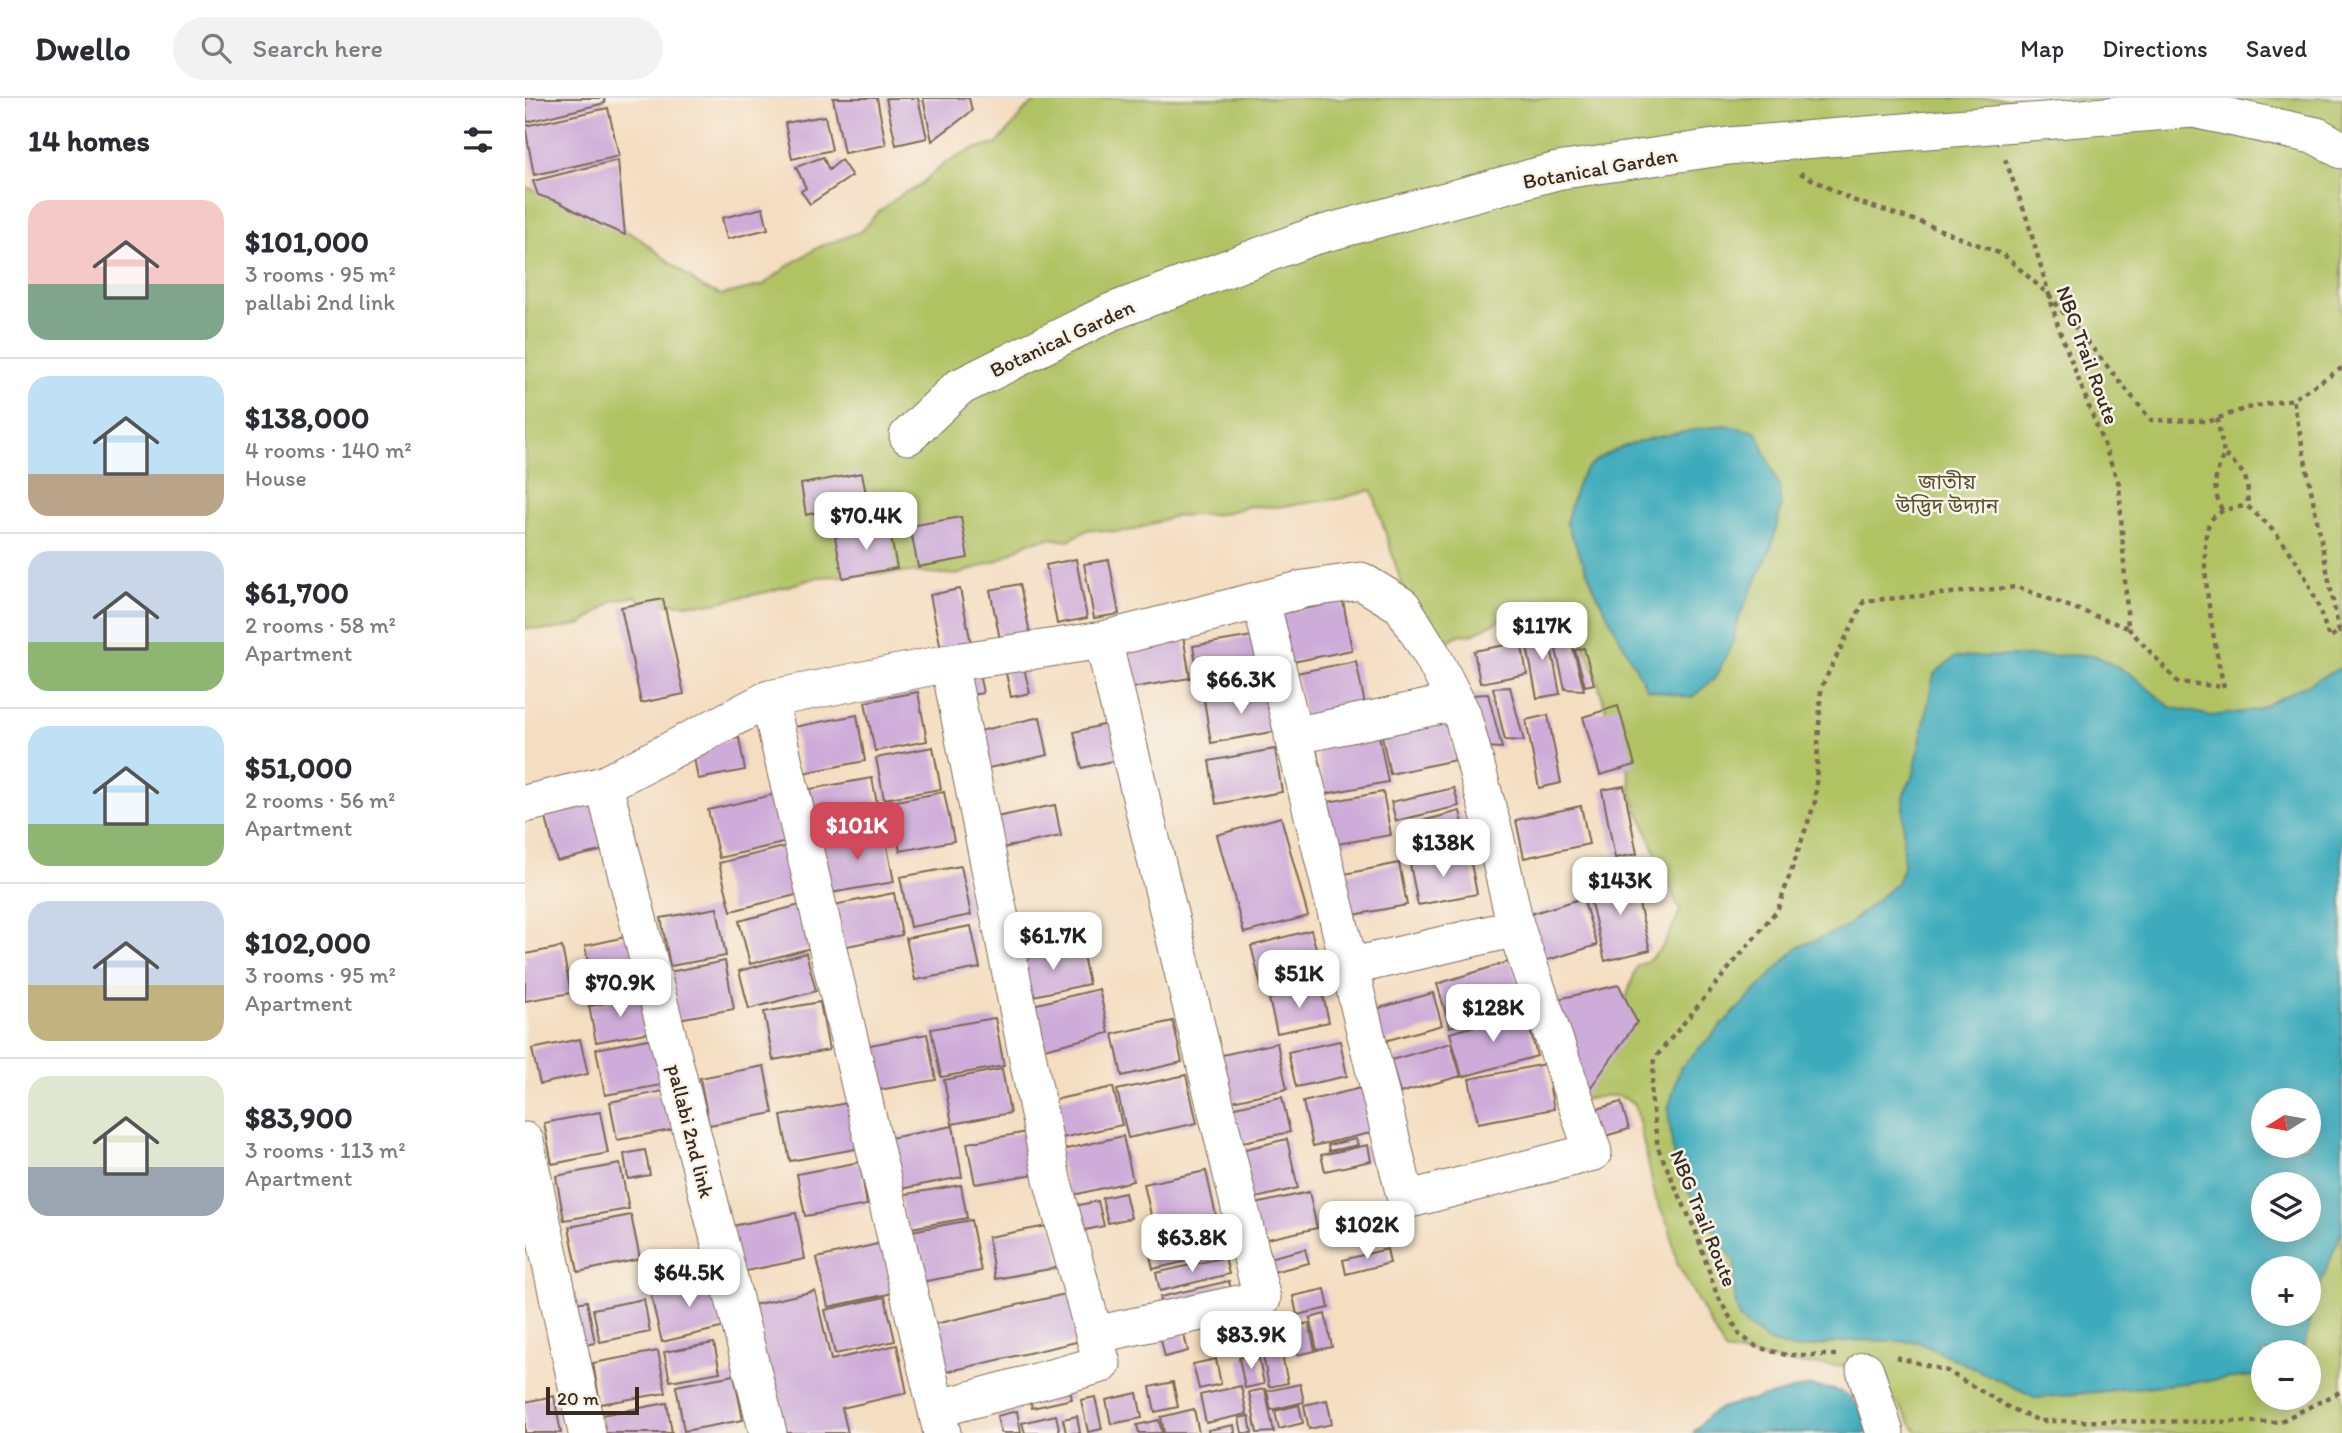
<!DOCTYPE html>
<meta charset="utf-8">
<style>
body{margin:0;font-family:Itim,"Noto Sans Bengali",sans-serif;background:#f2f2f3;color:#2b2b33;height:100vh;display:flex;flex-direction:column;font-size:26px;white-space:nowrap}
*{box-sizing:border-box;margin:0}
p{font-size:23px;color:#7c7c81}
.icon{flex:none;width:38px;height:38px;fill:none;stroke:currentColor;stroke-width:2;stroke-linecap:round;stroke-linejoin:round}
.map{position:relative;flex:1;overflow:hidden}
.side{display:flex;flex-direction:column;background:#fff;width:525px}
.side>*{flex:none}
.needle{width:46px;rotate:259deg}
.fabs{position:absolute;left:1726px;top:990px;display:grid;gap:14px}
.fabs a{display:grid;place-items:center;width:70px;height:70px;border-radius:50%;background:#fff;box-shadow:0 4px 18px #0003;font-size:35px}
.scale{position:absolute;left:21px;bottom:18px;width:93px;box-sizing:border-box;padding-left:7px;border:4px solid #3b2a1e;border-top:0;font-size:19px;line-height:24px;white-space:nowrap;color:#3b2a1e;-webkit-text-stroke:5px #f7f3e8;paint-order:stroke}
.price{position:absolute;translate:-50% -60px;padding:0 16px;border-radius:14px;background:#fff;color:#222;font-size:23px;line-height:46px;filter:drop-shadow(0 2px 4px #0008)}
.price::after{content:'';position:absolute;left:50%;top:42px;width:21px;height:16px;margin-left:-10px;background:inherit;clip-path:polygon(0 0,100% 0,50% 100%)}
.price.active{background:#d1495b;color:#fff}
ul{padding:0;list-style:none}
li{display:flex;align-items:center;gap:21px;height:175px;padding:0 28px}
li+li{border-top:2px solid #e1e1e2}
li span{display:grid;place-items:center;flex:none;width:196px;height:140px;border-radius:21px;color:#555}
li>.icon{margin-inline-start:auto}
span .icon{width:84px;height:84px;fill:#fffc;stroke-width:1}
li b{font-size:30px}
h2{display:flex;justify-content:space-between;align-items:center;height:84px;padding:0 28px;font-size:30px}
header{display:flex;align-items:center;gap:42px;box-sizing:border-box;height:98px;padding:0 35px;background:#fff;border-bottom:2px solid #e1e1e2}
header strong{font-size:33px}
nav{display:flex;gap:38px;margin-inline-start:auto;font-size:24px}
.search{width:490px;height:63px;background:#f2f2f3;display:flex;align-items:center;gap:18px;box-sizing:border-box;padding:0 24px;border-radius:38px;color:#7c7c81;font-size:26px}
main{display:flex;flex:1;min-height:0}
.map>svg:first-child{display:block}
</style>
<header>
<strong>Dwello</strong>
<div class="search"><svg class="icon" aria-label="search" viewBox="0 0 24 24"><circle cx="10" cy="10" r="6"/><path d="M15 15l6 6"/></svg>Search here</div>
<nav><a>Map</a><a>Directions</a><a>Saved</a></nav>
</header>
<main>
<section class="side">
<h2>14 homes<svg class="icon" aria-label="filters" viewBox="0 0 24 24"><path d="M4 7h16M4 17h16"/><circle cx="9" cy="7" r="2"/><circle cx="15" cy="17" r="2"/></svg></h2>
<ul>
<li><span style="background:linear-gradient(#f6c9c9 60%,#7fa58c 0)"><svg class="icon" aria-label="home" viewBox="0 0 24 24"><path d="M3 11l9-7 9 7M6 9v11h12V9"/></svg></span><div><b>$101,000</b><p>3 rooms · 95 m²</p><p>pallabi 2nd link</p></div></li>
<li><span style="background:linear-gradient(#bfe0f5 70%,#b9a48a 0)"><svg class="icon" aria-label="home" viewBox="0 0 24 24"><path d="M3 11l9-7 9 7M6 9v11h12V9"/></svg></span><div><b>$138,000</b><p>4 rooms · 140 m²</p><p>House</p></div></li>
<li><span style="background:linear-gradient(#c9d6e8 65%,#8fb573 0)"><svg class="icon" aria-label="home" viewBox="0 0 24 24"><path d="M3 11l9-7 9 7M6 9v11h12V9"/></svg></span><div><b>$61,700</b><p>2 rooms · 58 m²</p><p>Apartment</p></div></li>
<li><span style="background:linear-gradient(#bfe0f5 70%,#8fb573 0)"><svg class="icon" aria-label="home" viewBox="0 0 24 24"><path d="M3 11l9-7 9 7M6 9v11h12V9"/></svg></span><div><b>$51,000</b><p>2 rooms · 56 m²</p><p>Apartment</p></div></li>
<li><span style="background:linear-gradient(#c9d6e8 60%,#c2b280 0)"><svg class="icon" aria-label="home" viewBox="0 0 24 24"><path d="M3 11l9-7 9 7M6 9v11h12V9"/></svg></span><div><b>$102,000</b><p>3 rooms · 95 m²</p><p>Apartment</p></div></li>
<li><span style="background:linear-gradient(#dfe7d0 65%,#9aa5b1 0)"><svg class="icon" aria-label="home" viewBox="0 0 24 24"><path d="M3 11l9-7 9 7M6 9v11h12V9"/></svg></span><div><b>$83,900</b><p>3 rooms · 113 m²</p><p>Apartment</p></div></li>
</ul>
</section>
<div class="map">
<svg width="1817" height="1335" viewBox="0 0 1817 1335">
<rect width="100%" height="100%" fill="#f7f3e8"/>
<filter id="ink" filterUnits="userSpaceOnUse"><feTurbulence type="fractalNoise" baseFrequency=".0143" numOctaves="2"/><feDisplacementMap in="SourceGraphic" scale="14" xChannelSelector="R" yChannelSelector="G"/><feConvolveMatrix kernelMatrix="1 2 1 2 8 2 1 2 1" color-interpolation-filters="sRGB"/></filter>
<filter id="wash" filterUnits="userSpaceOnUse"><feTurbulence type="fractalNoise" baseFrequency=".00686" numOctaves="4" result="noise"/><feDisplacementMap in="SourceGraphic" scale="28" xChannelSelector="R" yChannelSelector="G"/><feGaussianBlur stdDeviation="1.57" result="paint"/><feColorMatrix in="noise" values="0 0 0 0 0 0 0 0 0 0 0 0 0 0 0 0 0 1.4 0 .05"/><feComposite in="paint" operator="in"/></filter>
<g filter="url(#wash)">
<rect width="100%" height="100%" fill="#f4ddc0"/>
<path fill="#b1c264" stroke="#767641" stroke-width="2" fill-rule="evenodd" d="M515,0h1302v1335h-424l-21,-30 -29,-27 -23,-10 -55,-3 -65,-12 -48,-88 -8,-37 -13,-27 -21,-95c-21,-15 -40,-6 -63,-1l53,-102 12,-35c25,-9 33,-32 43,-55l-49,-118c-1,-29 -14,-51 -23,-77 -8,-23 -13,-51 -25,-72 -12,-18 -23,-22 -26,-45l-21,2 -65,34c-12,-3 -17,2 -27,9l-38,-46 -34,-108 -34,9 -61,8 -28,-1 -27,8 -47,2 -41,14 -17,2 -28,-3 -22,12 -17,-3 -23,5 -26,16 -44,16 -43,-3 -95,5 -52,15 -59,12 -66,-1 -6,-7 -23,5 -31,23 -31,6 -26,-2v-441l27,8 36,15 51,28 64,50 19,7 41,-10 29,-22 27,-16 43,-16 15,-18 28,-21 10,-3 30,-26 28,-14 24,-5 28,-34zM1738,1003h45v45h-45zM1738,1087h45v45h-45zM1738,1171h45v45h-45zM1738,1255h45v45h-45z"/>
<path fill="#3dabbc" stroke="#3c6a6d" stroke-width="2" fill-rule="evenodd" d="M1199,327l33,7 22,55 2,20 -9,39 -33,71 -7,27 -17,34 -24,20 -44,-9 -49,-92 -32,-75c5,-14 8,-34 16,-47 22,-35 104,-43 142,-50z
M1569,557l37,19 39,33 42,9 44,-6 86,-43v563l-28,71 -10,48 -3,4h-38v22l-226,23 -119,-56 -62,-2 -62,9 -25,-7 -30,-23 -5,-26 1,-30 -60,-93 -7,-60 12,-42 118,-121 45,-18 54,-46 6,-16v-71l11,-23 20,-99 21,-17zM1738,1003h45v45h-45zM1738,1087h45v45h-45zM1738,1171h45v45h-45z
M1285,1288c43,5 43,9 62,47h-179l16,-18 14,-8z"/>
<g id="blocks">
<path fill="#cdacd9" d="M0,0h79l1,5 -78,19z
M308,0h44l9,47 -42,8z
M361,0h32l9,40 -31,7z
M398,0h46l3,13 -40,30z
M83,10l11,48 -85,19 -9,-49z
M300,18l7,34 -40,9 -7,-36z
M298,59l6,13 12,-10 11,16 -42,28 -9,-13 5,-3 -10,-21z
M93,62l7,75 -23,-10 -43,-23 -21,-7 -5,-14z
M238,110l5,21 -41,10 -5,-21z
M337,375l6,32 -19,3 2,10 -27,5 -2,-12 -16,4 -5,-31z
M436,419l7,41 -50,9 -8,-41z
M364,429l8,41 -54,10 -8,-41z
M551,461l11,59 -30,6 -11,-59z
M584,462l10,54 -25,4 -10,-54z
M495,486l12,59 -30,6 -12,-59z
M435,491l12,59 -30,6 -12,-59z
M138,501l21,95 -43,9 -20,-96z
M818,503l9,49 -69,14 -9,-49z
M1022,528l13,68 -23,4 -13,-67z
M657,531l8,49 -65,11 -9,-48z
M734,537l8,43 -66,12 -8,-44z
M1028,538h17l14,54 -19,-1z
M996,544l6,32 -47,9 -6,-32z
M1059,550l10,36 -9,2 -10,-36z
M831,563l9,44 -60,11 -9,-43z
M452,566l6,29 -18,3 -6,-28z
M498,566l7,29 -19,4 -6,-29z
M985,589l14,54 -19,-1 -12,-52z
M745,590l7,43 -66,12 -7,-43z
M393,594l9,49 -52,10 -10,-49z
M963,596l14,54 -19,-1 -12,-52z
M1093,608l17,59 -35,10 -17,-58z
M332,617l8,46 -62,12 -9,-46z
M1023,617l13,68 -22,5 -13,-68z
M515,619l8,38 -64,14 -9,-37z
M922,624l8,38 -65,14 -8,-38z
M586,625l9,36 -38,9 -8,-36z
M854,637l9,47 -63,12 -9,-47z
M214,640l6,32 -47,9 -6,-32z
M408,649l8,42 -57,10 -8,-41z
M750,651l7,43 -66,12 -7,-43z
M347,680l9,46 -63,12 -8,-47z
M1099,688l13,68 -22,4 -13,-68z
M929,690l5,18 -63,15 -5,-19z
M419,694l10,49 -54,10 -9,-49z
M858,694l8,43 -66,11 -8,-42z
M251,696l11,48 -68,16 -11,-48z
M81,701l11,48 -60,14 -12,-47z
M530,707l6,31 -59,12 -6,-31z
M1056,708l8,38 -65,14 -8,-38z
M935,713l5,22 -49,12 -5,-21z
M756,719l27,99 -64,17 -27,-98z
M359,733l10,51 -64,11 -9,-50z
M263,748l12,48 -69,17 -12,-48z
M944,755l8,41 -59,11 -8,-41z
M874,765l8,42 -59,11 -8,-41z
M436,768l10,49 -61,12 -10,-50z
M1105,768l20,84 -45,11 -15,-62 21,-5 -6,-22z
M369,795l8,42 -65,13 -8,-42z
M1058,800l14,47 -59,18 -14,-47z
M275,807l11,43 -61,16 -11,-43z
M192,810l9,48 -56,10 -9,-48z
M446,828l9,42 -65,12 -9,-42z
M786,832l11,40 -61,16 -10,-40z
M109,837l7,33 -50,11 -6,-33z
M556,848l8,38 -65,14 -8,-38z
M37,849l9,46 -46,8v-47z
M281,855l10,38 -67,18 -10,-38z
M200,863l9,48 -56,10 -9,-47z
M986,863l13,43 -74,23 -13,-43z
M1094,887l18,37 -56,79 -31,-100z
M796,889l8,35 -52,11 -8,-34z
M574,891l10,44 -65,16 -11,-44z
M908,895l9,32 -61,17 -9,-32z
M119,898l7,36 -55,10 -7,-36z
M295,904l9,48 -56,10 -9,-48z
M1000,914l12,44 -75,21 -12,-44z
M470,920l9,48 -63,11 -10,-48z
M648,923l9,41 -60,14 -9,-42z
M402,936l9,46 -63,11 -8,-45z
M133,939l9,47 -62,11 -9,-46z
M55,941l8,35 -48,10 -8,-35z
M815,943l7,35 -51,11 -8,-35z
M752,945l10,46 -64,14 -10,-46z
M926,945l10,33 -61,17 -9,-33z
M1020,966l9,45 -76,14 -9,-44z
M239,968l9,47 -64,12 -9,-47z
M477,971l8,44 -58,11 -8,-44z
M661,977l11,48 -69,15 -11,-48z
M588,989l9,38 -65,14 -8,-38z
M840,989l10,45 -62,14 -10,-44z
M148,991l8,39 -64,12 -7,-38z
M757,999l8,35 -52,11 -8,-35z
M327,1004l9,46 -71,13 -9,-45z
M1096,1004l8,27 -34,10 -8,-27z
M75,1014l8,41 -56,11 -8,-41z
M428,1028l9,51 -62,12 -10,-51z
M508,1033l8,42 -66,11 -8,-41z
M598,1038l10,45 -64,15 -11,-45z
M762,1041l11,49 -50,12 -11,-49z
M831,1041l2,6 -29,6 -1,-6z
M843,1047l3,16 -46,10 -4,-16z
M120,1052l5,25 -22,4 -4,-25z
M335,1064l7,43 -62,11 -8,-42z
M95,1066l9,45 -65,11 -8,-44z
M681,1073l11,49 -62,13 -11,-49z
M436,1087l6,33 -61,11 -6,-34z
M784,1094l8,36 -58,13 -8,-36z
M600,1095l6,25 -23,5 -6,-25z
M573,1103l6,25 -23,5 -6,-25z
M271,1115l9,46 -64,13 -9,-46z
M106,1117l9,44 -62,13 -9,-45z
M855,1118l4,14 -45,11 -3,-14z
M446,1122l10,51 -71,13 -9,-51z
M528,1127l8,42 -66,12 -7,-42z
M693,1137l4,18 -69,16 -4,-18z
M357,1145l11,50 -65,14 -11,-49z
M780,1151l4,14 -44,11 -4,-14z
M862,1151l3,14 -44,11 -3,-14z
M700,1159l4,17 -69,17 -4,-18z
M192,1178l12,50 -67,16 -12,-50z
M704,1183l4,18 -69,16 -4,-18z
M800,1191l4,19 -32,7 -4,-19z
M290,1193l16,69 66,-15 10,48 -65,15 6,25h-70l-29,-127z
M549,1194l11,48 -148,34 -11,-48z
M360,1199l10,44 -60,13 -10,-44z
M119,1201l6,33 -50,10 -7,-33z
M62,1203l8,42 -22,4 -8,-42z
M720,1216l6,25 -23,5 -6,-25z
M800,1216l7,33 -15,3 -7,-32z
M784,1225l6,28 -18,4 -6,-28z
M657,1229l6,24 -23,6 -6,-26z
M189,1245l6,29 -50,9 -6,-29z
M133,1253l8,42 -66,11 -7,-41z
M756,1253l7,32 -19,4 -6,-32z
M733,1256l6,30 -19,4 -6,-30z
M691,1261l5,25 -22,5 -6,-25z
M209,1277l9,45 -59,11 -8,-45z
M543,1283l4,18 -40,9 -4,-18z
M648,1284l5,25 -23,5 -5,-25z
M775,1286l4,18 -33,8 -4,-19z
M716,1288l6,28 -41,9 -6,-28z
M740,1291l9,43 -17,1 -8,-41z
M612,1295l5,25 -31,6 -5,-24z
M29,1298l7,37h-36v-31z
M570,1299l7,32 -14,3 -7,-32z
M802,1302l5,24 -23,5 -5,-24z
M142,1305l5,30h-67l-4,-18z
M774,1307l4,18 -24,6 -4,-18z
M669,1311l5,24h-35l-3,-16z
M492,1313l4,22h-20l-4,-17z
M531,1317l4,18h-35l-3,-10z
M552,1318l3,17h-14l-3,-14z
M724,1318l3,17h-10l-3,-15z
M634,1322l3,13h-23l-2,-8z
M709,1327l1,8h-27v-3z"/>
</g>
</g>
<g filter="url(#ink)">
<use href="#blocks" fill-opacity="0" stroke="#7c6957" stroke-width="2"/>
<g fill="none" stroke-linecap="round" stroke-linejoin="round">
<g stroke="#7c6957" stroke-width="39">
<path id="street" d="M383,338l50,-48 153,-76 200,-75 246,-66 171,-25 465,-37 124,27 25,14
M244,601l173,734
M768,638l163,-34
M79,687l164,648
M0,706l79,-19 165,-86 180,-36 154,-23 201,-51 57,-8 41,25 30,49 30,59 33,122 21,92 77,224 -187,48 -145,-599
M824,869l167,-39
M0,1043l62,292
M569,1237l168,-36 -159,-659
M1340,1272l20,63
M412,1311l165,-45 -50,-185 -103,-516"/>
</g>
<path stroke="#7c6957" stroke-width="4.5" stroke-dasharray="5 5" stroke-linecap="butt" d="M1275,75l52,27 71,23 81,32 46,41 101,124 59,1 37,-13 46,-9
M1817,270l-49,31 46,232 3,-2
M1692,320l7,36
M1697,412c-11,-23 -7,-34 2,-56 21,19 26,24 23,52
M1603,530l50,54 46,5c-8,-33 -28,-135 -15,-163 7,-15 23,-16 38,-18 46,38 65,77 82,132l10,-7
M1311,1257h-50l-29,-8 -17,-12 -23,-40 -21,-63 -38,-84 -7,-52 3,-37 124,-150 37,-107 6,-114 43,-87 153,-14 111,41 -9,-144 -60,-155 -32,-110 -23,-63
M1371,1259l51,14 61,36 32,14 239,1 63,-31"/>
<use href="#street" stroke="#fff" stroke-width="37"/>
</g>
</g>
<g text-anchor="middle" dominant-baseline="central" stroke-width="5" stroke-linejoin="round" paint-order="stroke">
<g font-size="21" fill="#3b2a1e" stroke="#f7f3e8">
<text transform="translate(1075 70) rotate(-10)">Botanical Garden</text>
<text transform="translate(537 240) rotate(-25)">Botanical Garden</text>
<text transform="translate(1563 257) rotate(70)">NBG Trail Route</text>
<text transform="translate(166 1033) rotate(76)">pallabi 2nd link</text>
<text transform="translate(1179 1120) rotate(68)">NBG Trail Route</text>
</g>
<g font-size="21" fill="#585030" stroke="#f7f3e8">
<text x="1422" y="383">জাতীয়<tspan x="1422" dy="24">উদ্ভিদ উদ্যান</tspan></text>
</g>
</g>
</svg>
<div class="fabs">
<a><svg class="needle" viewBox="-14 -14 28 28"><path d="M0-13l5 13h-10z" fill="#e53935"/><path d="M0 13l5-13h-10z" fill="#7c7c81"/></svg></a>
<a><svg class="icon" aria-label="layers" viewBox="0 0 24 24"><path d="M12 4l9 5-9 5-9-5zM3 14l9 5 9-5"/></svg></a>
<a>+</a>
<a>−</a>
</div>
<div class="scale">20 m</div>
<b class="price" style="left:341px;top:454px">$70.4K</b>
<b class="price" style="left:1017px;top:564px">$117K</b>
<b class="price" style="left:716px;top:618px">$66.3K</b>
<b class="price active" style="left:332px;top:764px">$101K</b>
<b class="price" style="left:918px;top:781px">$138K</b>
<b class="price" style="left:1095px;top:819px">$143K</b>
<b class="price" style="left:528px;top:874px">$61.7K</b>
<b class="price" style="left:774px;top:912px">$51K</b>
<b class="price" style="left:95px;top:921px">$70.9K</b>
<b class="price" style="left:968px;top:946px">$128K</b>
<b class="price" style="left:842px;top:1163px">$102K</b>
<b class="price" style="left:667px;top:1176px">$63.8K</b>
<b class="price" style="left:164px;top:1211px">$64.5K</b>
<b class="price" style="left:726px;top:1273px">$83.9K</b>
</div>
</main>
